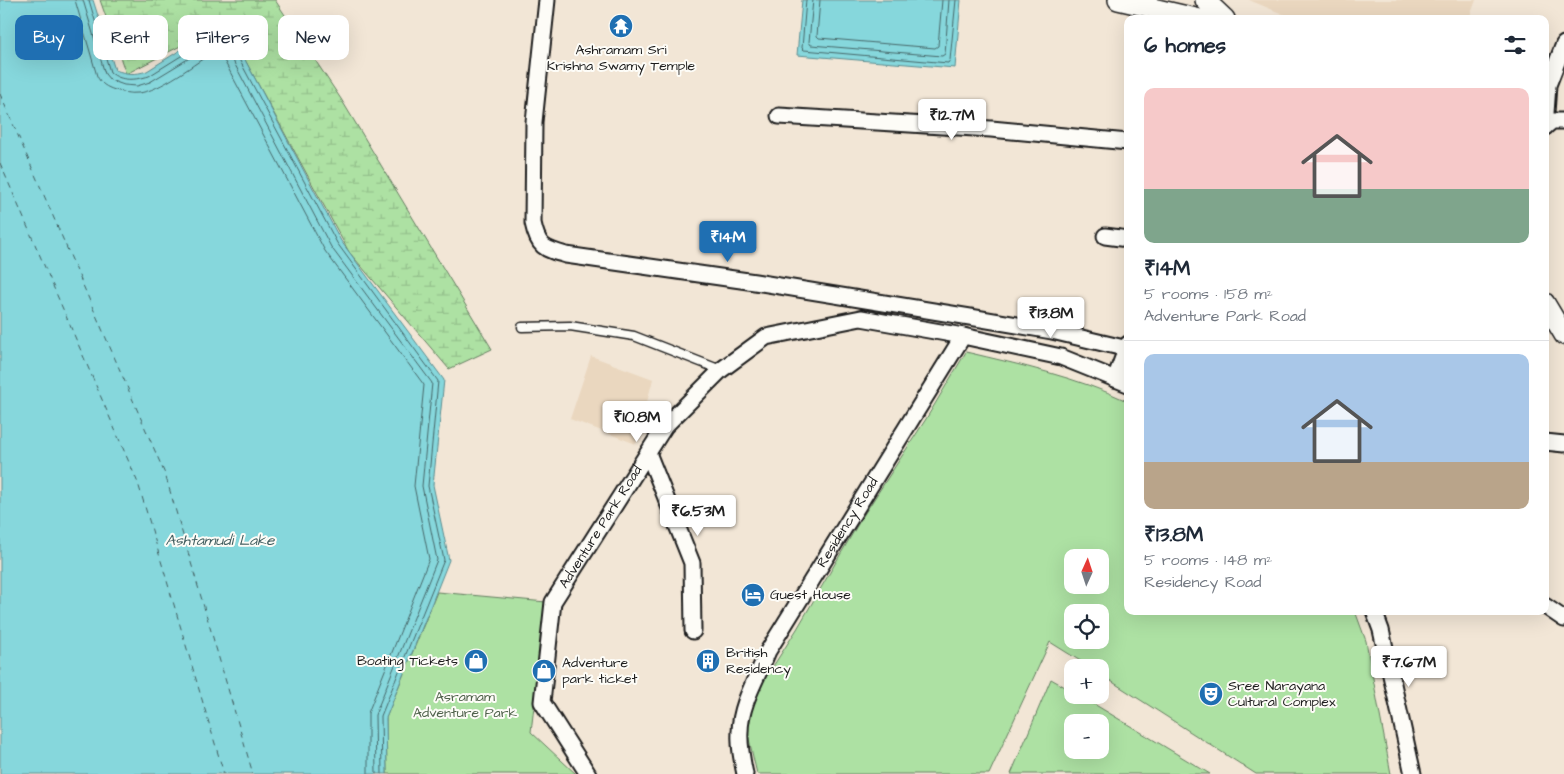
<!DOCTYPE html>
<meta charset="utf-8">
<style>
body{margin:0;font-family:"Architects Daughter",sans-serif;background:#f2f2f3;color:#1f2937;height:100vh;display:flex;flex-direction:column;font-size:19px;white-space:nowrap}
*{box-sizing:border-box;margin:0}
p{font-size:16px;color:#747a83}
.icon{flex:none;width:28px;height:28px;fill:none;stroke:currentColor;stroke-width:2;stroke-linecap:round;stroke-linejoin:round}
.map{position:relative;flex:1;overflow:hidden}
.side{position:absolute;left:1124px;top:15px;width:425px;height:600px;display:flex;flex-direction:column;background:#fff;border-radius:10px;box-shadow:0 5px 20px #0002}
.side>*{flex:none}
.guide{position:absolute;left:15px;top:15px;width:475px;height:45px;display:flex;gap:10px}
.needle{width:32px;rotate:3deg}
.tools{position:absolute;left:1064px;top:549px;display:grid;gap:10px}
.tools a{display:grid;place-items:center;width:45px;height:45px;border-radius:10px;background:#fff;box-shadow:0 5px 20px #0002;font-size:25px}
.price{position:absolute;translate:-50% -42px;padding:0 11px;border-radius:5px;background:#fff;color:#222;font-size:16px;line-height:32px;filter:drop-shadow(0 1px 2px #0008)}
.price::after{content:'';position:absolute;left:50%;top:30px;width:15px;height:11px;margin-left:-8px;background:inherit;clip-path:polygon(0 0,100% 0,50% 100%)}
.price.selected{background:#1f6fb2;color:#fff}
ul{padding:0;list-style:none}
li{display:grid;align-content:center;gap:10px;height:265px;padding:0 20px}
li+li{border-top:1px solid #e0e1e3}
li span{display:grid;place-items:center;height:155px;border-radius:10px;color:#555}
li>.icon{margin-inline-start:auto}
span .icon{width:90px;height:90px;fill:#fffc;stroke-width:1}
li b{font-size:21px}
h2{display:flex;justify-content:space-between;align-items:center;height:60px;padding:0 20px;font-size:21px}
.pill{padding:0 18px;border-radius:10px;background:#fff;box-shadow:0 5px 20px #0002;font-size:18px;line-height:45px}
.pill.selected{background:#1f6fb2;color:#fff}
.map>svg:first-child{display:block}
</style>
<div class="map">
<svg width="1564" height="774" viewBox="0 0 1564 774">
<defs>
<pattern id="wetland-marsh" width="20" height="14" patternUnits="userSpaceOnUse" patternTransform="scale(1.25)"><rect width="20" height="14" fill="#ade1a3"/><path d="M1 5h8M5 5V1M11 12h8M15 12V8" fill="none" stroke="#94c08c"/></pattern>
</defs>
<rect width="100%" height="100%" fill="#f2e6d6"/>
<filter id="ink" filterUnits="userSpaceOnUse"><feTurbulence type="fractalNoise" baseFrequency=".02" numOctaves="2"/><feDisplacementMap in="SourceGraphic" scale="10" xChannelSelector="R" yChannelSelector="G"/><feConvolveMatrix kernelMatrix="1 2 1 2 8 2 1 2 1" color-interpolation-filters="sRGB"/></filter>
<g filter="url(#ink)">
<path fill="#ead7bf" d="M1249,0h227l-7,19h-174z
M591,356l62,23 -17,65 -66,-25z"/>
<path fill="#ade1a3" stroke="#647e60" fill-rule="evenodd" d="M966,352c55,13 110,25 161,49l1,210h227l11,30 25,133h-135l-156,-100v-6l-10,-1 -40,-25 -61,132h-232l-14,-61 54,-84 64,-110 65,-100zM1072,558h28v27h-28zM1072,612h28v28h-28z
M437,592l109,10 -15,130 45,42h-189l-1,-56z
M1051,679l21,12v4h7l131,79h-199zM1072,722h28v28h-28z"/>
<path fill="url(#wetland-marsh)" stroke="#647e60" d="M100,0h175l66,99 151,250 -43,20 -100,-117 -124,-229 -99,51z"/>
<path fill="#86d7dc" stroke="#5c8c8f" d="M0,0h93l22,70c12,4 20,5 32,1l78,-49 116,219 103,139 -11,105 16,75 -63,158 1,56h-387z
M802,0h159l-6,68 -158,-13z"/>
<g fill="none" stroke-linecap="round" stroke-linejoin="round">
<path stroke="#466769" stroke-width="1" d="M75,0l22,76c4,8 9,11 18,14 7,2 15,4 23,3 21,-1 59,-31 78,-43l3,1 106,200 99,134 -10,101 15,73 -61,154v61
M83,0l22,74 5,6 14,5 13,1 13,-4 69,-42h3l109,207 101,136 -10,103 15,74 -62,155 1,59
M89,0l21,72c11,10 26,8 39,4l72,-45h3l113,212 101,138 -10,105 16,74 -63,156 1,58
M806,0l-4,48 2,2 144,13 2,-3 6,-60
M813,0l-4,42 2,3 131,11 3,-2 4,-54
M820,0l-3,36 2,2 116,10 3,-2 4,-46"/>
<path stroke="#415d5f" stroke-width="1" stroke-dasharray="6 5" stroke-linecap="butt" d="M0,94l165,380 88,300
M0,163l138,320 86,291"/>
<g stroke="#1c1c1c" stroke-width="11">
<path id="service" d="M522,327l48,-1 64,10 87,34"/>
</g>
<g stroke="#1c1c1c" stroke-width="19">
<g id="minor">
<path d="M547,0l-13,122 -1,101c5,24 11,26 33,32l189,27 215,35 82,14 76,18"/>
<path d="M779,116l212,13 137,13"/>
<path d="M1545,127l3,-42 16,-41"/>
<path d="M1545,127l7,-6h12"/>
<path d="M1105,236l23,3"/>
<path d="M1115,379l13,-35"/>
<path d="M1545,442l19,2"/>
<path d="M648,453l44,110 1,68"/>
<path d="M1545,606l19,13"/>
<path d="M1374,611l7,19 32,144"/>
<path id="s1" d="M588,774l-46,-72 11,-100 112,-176 56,-56 45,-33 95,-19 102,18 98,21 67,27"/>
<path id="s2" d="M745,774c-3,-14 -6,-28 -5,-42 0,-28 18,-56 28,-81l195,-315"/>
</g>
</g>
<g stroke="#1c1c1c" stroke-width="22">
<path id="tertiary" d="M1118,0l82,19
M1205,0l20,19
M1545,303l19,32"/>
</g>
<use href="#service" stroke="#fdfcf7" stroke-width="8"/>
<use href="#minor" stroke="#fdfcf7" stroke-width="15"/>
<use href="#tertiary" stroke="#fdfcf7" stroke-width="19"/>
</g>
</g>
<defs>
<g id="temple-disc" transform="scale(1.25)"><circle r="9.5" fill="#1f6fb2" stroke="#fdfcf7"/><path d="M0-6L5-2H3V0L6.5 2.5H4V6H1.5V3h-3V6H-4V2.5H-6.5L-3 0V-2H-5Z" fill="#fff"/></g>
<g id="hotel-disc" transform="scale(1.25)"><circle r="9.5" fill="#1f6fb2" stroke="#fdfcf7"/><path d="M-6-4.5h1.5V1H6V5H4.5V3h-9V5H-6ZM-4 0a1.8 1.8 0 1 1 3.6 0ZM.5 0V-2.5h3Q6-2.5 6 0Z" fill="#fff"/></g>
<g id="shop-disc" transform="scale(1.25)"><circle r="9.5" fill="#1f6fb2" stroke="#fdfcf7"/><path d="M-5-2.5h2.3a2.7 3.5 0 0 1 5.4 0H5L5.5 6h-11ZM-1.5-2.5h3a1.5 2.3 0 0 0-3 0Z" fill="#fff"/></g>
<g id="building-disc" transform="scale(1.25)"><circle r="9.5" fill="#1f6fb2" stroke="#fdfcf7"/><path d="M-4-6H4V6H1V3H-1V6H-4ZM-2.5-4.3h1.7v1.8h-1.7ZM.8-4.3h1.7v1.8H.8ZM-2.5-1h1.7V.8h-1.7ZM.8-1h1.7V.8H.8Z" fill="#fff"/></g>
<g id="theatre-disc" transform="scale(1.25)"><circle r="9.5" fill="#1f6fb2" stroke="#fdfcf7"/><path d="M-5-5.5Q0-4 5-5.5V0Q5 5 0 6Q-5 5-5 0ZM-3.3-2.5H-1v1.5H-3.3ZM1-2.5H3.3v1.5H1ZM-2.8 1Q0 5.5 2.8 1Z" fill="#fff"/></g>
</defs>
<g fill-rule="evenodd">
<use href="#temple-disc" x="621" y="26"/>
<use href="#hotel-disc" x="753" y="595"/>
<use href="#shop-disc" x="476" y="661"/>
<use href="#building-disc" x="708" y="661"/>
<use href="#shop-disc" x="544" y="671"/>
<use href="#theatre-disc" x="1211" y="694"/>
</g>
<g text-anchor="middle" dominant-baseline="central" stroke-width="4" stroke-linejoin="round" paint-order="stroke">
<g font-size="14" fill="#1c1c1c" stroke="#fdfcf7" text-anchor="start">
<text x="621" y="50" text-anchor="middle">Ashramam Sri<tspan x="621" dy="16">Krishna Swamy Temple</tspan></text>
<text x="770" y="595">Guest House</text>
<text x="726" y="653">British<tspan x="726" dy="16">Residency</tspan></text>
<text x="458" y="661" text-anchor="end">Boating Tickets</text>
<text x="562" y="663">Adventure<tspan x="562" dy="16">park ticket</tspan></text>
<text x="1228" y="686">Sree Narayana<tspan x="1228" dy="16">Cultural Complex</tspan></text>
</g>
<g font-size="14" fill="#1c1c1c" stroke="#fdfcf7">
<text stroke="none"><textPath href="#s2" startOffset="280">Residency Road</textPath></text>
<text stroke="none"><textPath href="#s1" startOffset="275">Adventure Park Road</textPath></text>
</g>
<g font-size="14" fill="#4f614b" stroke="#fdfcf7">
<text x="465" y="697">Asramam<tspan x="465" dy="16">Adventure Park</tspan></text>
</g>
<g font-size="15" font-style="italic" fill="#415d5f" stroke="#fdfcf7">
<text x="220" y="540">Ashtamudi Lake</text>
</g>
</g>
</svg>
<div class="tools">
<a><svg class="needle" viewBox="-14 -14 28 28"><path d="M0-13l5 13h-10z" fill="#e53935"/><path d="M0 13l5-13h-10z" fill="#747a83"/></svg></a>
<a><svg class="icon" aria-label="locate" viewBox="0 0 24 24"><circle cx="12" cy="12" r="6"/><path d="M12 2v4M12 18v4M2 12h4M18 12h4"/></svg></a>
<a>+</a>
<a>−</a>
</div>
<b class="price" style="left:952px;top:141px">₹12.7M</b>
<b class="price selected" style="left:728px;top:263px">₹14M</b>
<b class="price" style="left:1051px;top:339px">₹13.8M</b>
<b class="price" style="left:637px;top:443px">₹10.8M</b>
<b class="price" style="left:698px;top:537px">₹6.53M</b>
<b class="price" style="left:1409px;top:688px">₹7.67M</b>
<div class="guide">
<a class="pill selected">Buy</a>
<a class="pill">Rent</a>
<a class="pill">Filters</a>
<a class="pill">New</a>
</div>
<section class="side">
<h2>6 homes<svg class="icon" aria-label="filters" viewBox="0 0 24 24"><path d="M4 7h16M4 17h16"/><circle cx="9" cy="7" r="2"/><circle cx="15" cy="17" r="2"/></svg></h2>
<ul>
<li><span style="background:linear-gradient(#f6c9c9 65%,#7fa58c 0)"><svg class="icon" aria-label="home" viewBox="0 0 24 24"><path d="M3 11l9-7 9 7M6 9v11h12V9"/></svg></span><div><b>₹14M</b><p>5 rooms · 158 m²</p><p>Adventure Park Road</p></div></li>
<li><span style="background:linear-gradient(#a9c7e8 70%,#b9a48a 0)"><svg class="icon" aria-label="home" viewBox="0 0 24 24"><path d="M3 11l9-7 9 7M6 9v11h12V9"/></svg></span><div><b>₹13.8M</b><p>5 rooms · 148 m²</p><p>Residency Road</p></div></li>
</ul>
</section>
</div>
